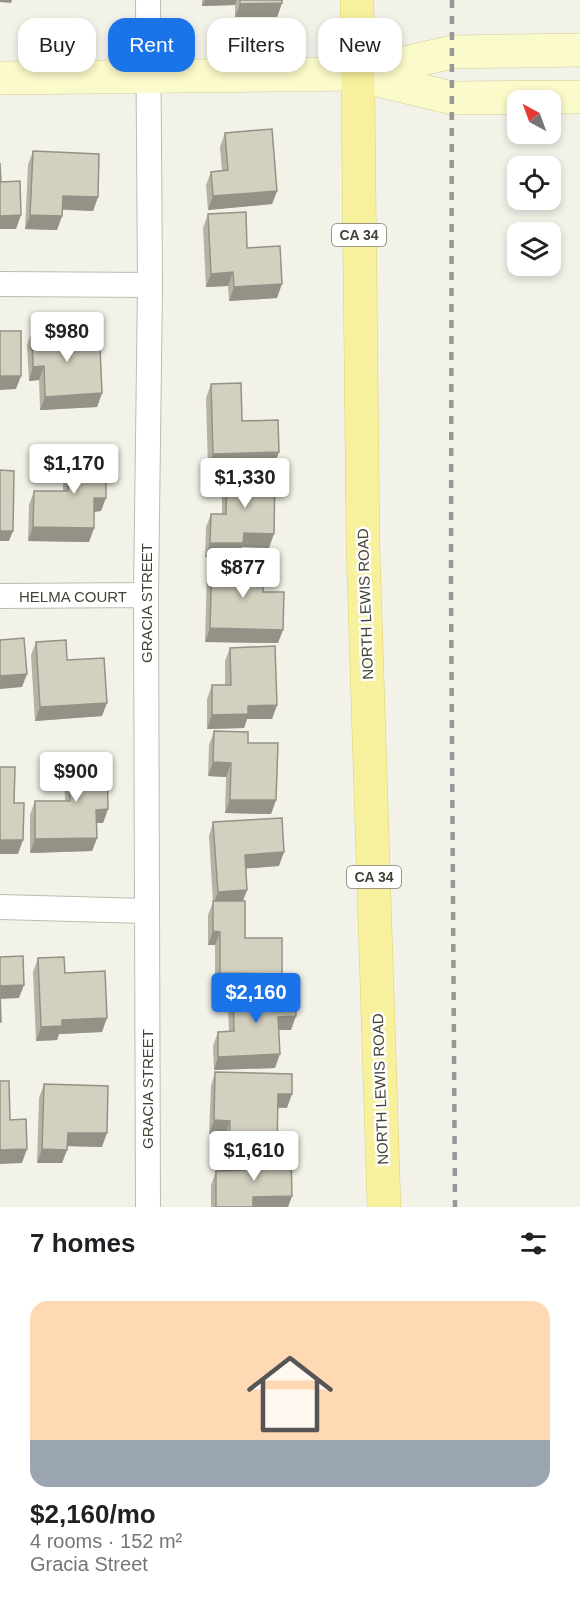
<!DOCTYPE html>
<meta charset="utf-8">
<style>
body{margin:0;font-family:Helvetica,sans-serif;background:#f2f2f2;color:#202124;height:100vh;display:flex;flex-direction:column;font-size:22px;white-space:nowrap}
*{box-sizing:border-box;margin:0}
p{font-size:20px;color:#757577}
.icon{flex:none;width:33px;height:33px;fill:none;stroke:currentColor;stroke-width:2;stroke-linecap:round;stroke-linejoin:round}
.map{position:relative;height:1207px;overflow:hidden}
.sheet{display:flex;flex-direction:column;background:#fff;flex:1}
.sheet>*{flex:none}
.guide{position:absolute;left:18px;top:18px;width:544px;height:54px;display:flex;gap:12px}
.needle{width:39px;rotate:319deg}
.controls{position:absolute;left:507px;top:90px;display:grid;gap:12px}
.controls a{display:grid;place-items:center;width:54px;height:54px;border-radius:12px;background:#fff;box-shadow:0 3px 9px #0003;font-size:30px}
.price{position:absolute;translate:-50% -51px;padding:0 14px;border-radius:6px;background:#fff;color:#222;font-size:20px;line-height:39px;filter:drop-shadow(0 2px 3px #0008)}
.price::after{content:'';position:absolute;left:50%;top:36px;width:18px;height:14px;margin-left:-9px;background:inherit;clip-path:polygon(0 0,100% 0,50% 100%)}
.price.active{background:#1a73e8;color:#fff}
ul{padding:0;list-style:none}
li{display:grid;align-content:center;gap:12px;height:318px;padding:0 30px}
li+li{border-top:2px solid #e0e0e0}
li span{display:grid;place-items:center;height:186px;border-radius:18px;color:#555}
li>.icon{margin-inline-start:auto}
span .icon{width:108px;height:108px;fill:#fffc;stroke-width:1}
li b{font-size:26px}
h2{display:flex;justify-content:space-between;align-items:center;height:72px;padding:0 30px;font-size:26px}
.chip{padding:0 21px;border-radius:18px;background:#fff;box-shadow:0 3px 9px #0003;font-size:21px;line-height:54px}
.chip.active{background:#1a73e8;color:#fff}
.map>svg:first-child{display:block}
</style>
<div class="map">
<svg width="580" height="1207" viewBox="0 0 580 1207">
<rect width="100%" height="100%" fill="#f3f2e9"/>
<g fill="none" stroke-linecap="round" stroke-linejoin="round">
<g stroke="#bebcac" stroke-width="26">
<path id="street" d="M0,284l150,1
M0,596l146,-1
M0,907l146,4
M148,1207l-2,-612 4,-310 -2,-285"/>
</g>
<g stroke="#cfcd9b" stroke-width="34">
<path id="secondary" d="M362,76l90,22 128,-1
M0,78l357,-4 95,-22 128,-2"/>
</g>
<g stroke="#dbd26f" stroke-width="34">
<path id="primary" d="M357,0l6,547 21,660"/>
</g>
<use href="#street" stroke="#fff" stroke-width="24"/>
<use href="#secondary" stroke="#fbfacb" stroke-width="33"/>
<use href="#primary" stroke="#f7f19e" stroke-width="33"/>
<path stroke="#979797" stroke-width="4.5" stroke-dasharray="8 8" stroke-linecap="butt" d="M452,0l-1,588 4,619"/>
</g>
<path fill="#b6b3a4" d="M202,0h80v3l-5,14h-42v-12l-33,1z
M225,133l52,58 -5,13 -64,6 -2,-25 5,-13 11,-1 -2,-24z
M33,151l65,46 -5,14 -30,-1 -1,6 -5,14 -32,-1 3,-64z
M208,214l39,34 30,50 -48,3 -1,-15 -22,1 -3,-59z
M32,331l46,18 24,44 -5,14 -57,3 -1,-30 -10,1 -2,-36z
M211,384l31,37 37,31 -5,13 -66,3 -2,-70z
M68,453l33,58 -7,1v16l-5,14 -61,-1 1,-36 5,-14h29v-24z
M227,474l42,74 -27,-1 -4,10h-33l1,-30 5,-13h11v-26z
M212,558l34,18 17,16 15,51 -73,-1 2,-70z
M36,642l31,18 35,56 -67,5 -4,-66z
M230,648l47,57 -5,14h-25l-3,9 -37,1v-30l5,-14h13v-24z
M214,731l34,12 28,57 -5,14 -46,-1 1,-36 -18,-1 1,-31z
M69,757l39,52 -5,14h-7l1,15 -5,13 -62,2v-38l5,-14h30l-1,-30z
M213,822l66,44 -33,2 1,22 -4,11 2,37 37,36 -5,13h-62v-42h-7v-30l5,-13 -4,-66z
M38,958l27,15 37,59 -43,2 -2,6 -21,1 -3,-69z
M233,994l58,36h-12l-4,38 -61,2 -1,-24 5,-14h11l-1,-24z
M215,1072l72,36h-9l-1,41 -3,8 18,39 -4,11h-77v-22l5,-14h24l4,-9 -20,-1 1,-26 -16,-1 2,-48z
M44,1084l58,63 -35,-1v4l-5,13h-25l2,-65z"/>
<path fill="#949286" d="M0,0h12l-1,3 -11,-1z
M205,0h32l-2,5 -33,1z
M282,3l-5,14h-42l5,-13z
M277,191l-5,13 -64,6 5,-14z
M63,196l35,1 -5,14 -35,-2z
M21,215l-5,14h-16v-13z
M30,215l32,1 -5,14 -32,-1z
M233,272l-5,14 -22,1 5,-13z
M282,284l-5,14 -48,3 5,-14z
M44,366l-5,14 -10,1 4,-14z
M0,376h21l-5,13 -16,1z
M102,393l-5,14 -57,3 5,-13z
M279,452l-5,13 -66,3 5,-14z
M94,498h12l-5,13 -11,1z
M33,527l61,1 -5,14 -61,-1z
M0,531h13l-4,10h-9z
M244,533l30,1 -5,14 -27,-1 -4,10h-33l5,-14z
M210,628l73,2 -5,13 -73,-1z
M27,674l-5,13 -22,2v-13z
M107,703l-5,13 -67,5 5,-14z
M277,705l-5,14h-25l-3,9 -37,1 5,-14 36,-9z
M213,762l18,1 -5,14 -18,-1z
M230,800h46l-5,14 -46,-1z
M108,809l-5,14h-12l5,-13z
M97,838l-5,13 -62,2 5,-14z
M0,840h23l-5,14h-18z
M284,852l-5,14 -39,3 5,-14z
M247,890l-5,13 -29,2 5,-13z
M213,931l7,1 -5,13h-7z
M220,973l62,1 -5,13h-62z
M24,985l-5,13 -19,1v-13z
M296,1016l-5,14h-18l5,-13z
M107,1018l-5,14 -43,2 -2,6 -21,1 5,-14 21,-7z
M280,1054l-5,14 -61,2 4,-13z
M278,1094h14l-5,14 -14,-1z
M214,1120l16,1 -5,14 -16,-1z
M68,1133h39l-5,14 -39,-1z
M229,1148l48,1 -5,14 -27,-5 -1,4 -20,-1z
M27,1149l-5,14 -22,1v-14z
M42,1149l25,1 -5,13h-25z
M292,1196l-4,11h-39l4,-10z"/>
<path fill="#d4d0bf" stroke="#949286" stroke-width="1.5" d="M240,0h42v3l-42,1z
M272,129l5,62 -64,5 -2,-24 17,-2 -3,-37z
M33,151l66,3 -1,43 -35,-1 -1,20 -32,-1z
M0,163l1,19 19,-1 1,34 -21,1z
M246,212l1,36 33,-2 2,38 -48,3 -1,-15 -22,2 -3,-60z
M77,328l1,21 22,-1 2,45 -57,4 -1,-31 -11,1 -1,-36z
M0,331h21v45h-21z
M241,383l1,38 36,-1 1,32 -66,2 -2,-70z
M68,453h38v45h-12v30l-61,-1 1,-36h34z
M0,470l14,1 -1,60h-13z
M227,474l48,1 -1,59 -30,-1 -1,10h-33l1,-29h15z
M212,558l35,1 -1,17h17v16h21l-1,38 -73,-2z
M24,638l3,36 -27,2v-36z
M66,640l1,20 37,-2 3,45 -67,4 -4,-65z
M275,646l2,59 -29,1v8l-36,1v-30h19l-1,-37z
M214,731l34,1v11h30l-2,57h-46l1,-37 -18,-1z
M107,756l1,53 -12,1 1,28 -62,1v-38h35l-1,-44z
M0,767h15l-1,36h10l-1,37h-23z
M282,818l2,34 -39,3 2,35 -29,2 -5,-70z
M213,901h32v37h37v36l-62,-1v-41l-7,-1z
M23,956l1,29 -24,1v-29z
M64,957l1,16 40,-2 2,47 -45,2v6l-21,1 -3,-69z
M0,988l1,34h-1z
M295,992l1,24 -18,1 2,37 -62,3v-25l16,-1 -1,-37z
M215,1072l77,2v20h-14l-1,55 -48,-1 1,-27 -16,-1z
M0,1081h9l1,39 16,-1 1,30 -27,1z
M44,1084l64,2 -1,47h-39l-1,17 -25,-1z
M291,1157l1,39 -39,1v10h-37v-36l29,-1v-12z"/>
<g text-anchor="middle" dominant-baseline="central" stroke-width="5" stroke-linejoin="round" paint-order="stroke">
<g fill="#fff" stroke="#7e7c74" stroke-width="1.5">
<rect x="332" y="224" width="54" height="22" rx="4.5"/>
<rect x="347" y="866" width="54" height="22" rx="4.5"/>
</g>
<g font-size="14" font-weight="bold" fill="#464438">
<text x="359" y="235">CA 34</text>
<text x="374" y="877">CA 34</text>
</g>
<g font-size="15" fill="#464438" stroke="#fff">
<text x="73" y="596">HELMA COURT</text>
<text transform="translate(146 603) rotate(-90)">GRACIA STREET</text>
<text transform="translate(365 604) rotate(-92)">NORTH LEWIS ROAD</text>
<text transform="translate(147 1089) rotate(-90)">GRACIA STREET</text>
<text transform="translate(380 1089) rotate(-92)">NORTH LEWIS ROAD</text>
</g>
</g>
</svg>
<div class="controls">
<a><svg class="needle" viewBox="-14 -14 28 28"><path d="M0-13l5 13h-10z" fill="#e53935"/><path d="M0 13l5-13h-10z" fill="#757577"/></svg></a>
<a><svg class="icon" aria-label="locate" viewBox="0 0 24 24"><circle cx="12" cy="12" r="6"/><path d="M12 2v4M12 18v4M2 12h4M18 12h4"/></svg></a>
<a><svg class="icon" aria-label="layers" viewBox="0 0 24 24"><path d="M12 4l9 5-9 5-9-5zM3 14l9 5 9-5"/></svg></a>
</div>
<b class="price" style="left:67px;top:363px">$980</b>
<b class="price" style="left:74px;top:495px">$1,170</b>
<b class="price" style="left:245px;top:509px">$1,330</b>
<b class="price" style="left:243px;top:599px">$877</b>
<b class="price" style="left:76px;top:803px">$900</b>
<b class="price active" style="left:256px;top:1024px">$2,160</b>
<b class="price" style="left:254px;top:1182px">$1,610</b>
<div class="guide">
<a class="chip">Buy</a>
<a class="chip active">Rent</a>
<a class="chip">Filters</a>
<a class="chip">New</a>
</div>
</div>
<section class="sheet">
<h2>7 homes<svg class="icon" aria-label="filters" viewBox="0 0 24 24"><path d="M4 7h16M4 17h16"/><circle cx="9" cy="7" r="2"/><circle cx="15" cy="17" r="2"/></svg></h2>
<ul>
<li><span style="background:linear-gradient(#ffd9b3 75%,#9aa5b1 0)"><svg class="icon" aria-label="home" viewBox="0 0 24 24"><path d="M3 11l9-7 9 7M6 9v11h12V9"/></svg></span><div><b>$2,160/mo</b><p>4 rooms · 152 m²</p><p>Gracia Street</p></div></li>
</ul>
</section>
